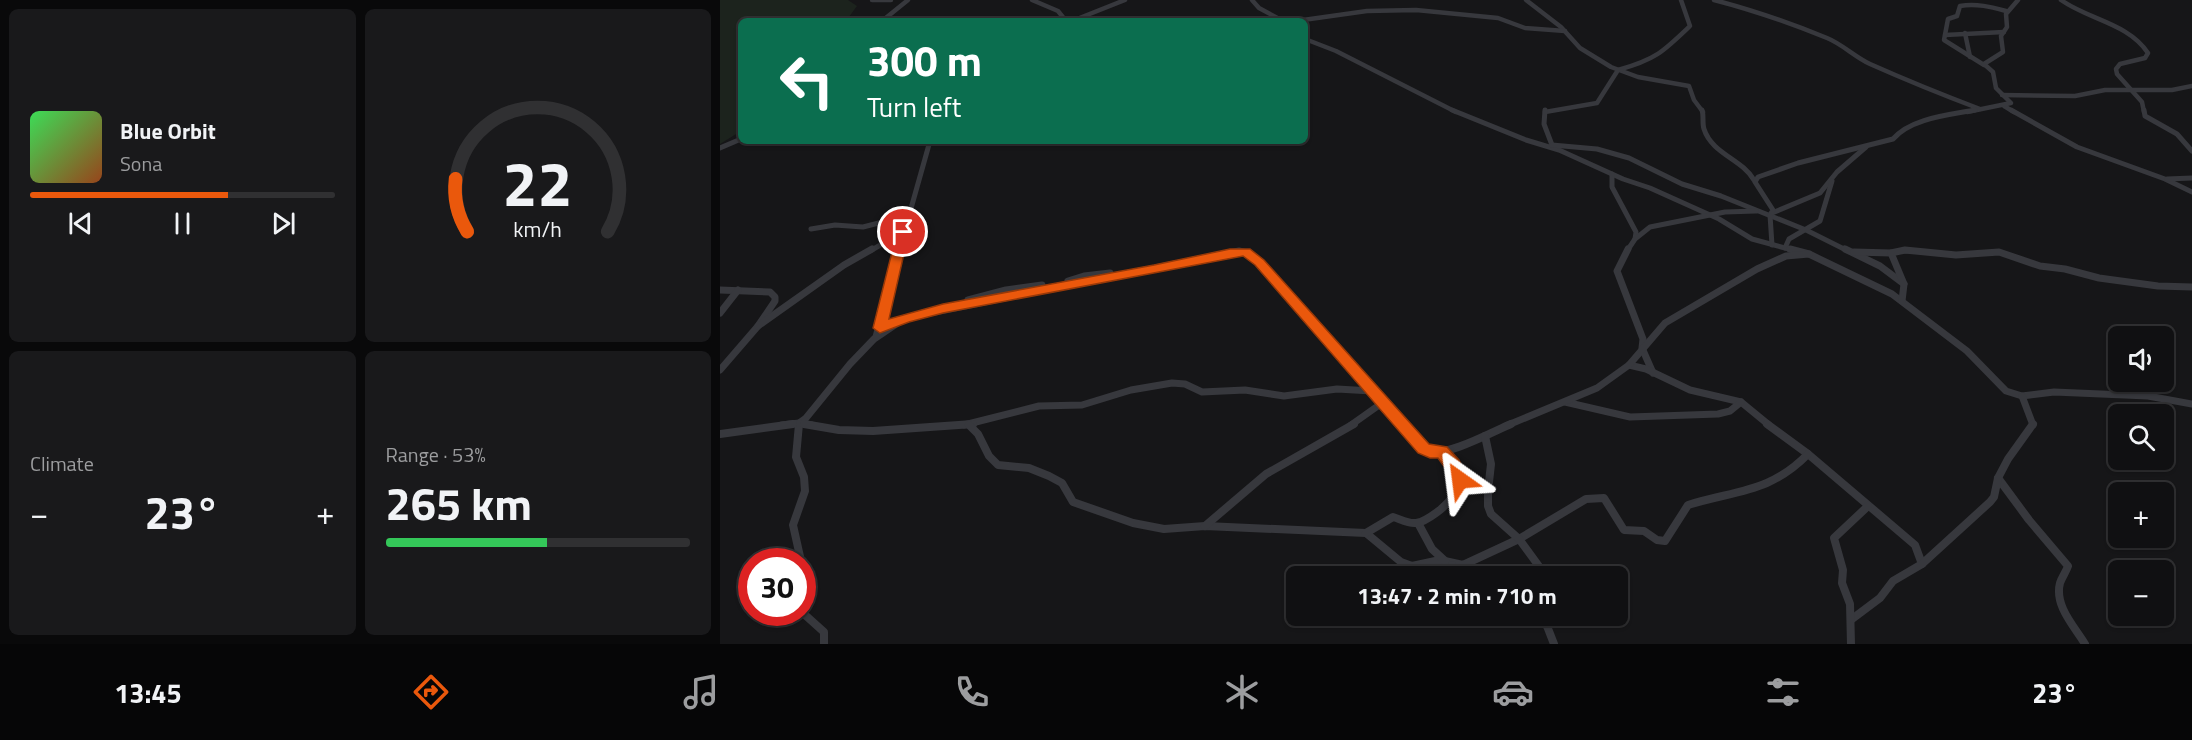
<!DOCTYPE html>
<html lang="en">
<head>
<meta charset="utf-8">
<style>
  :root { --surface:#101012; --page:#19191b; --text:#f1f3f6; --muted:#9c9d9f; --line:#303032; --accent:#ea580c }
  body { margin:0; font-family:"Titillium Web",sans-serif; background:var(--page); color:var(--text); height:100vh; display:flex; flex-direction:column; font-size:22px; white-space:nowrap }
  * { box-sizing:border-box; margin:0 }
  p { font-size:20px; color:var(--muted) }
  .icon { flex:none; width:33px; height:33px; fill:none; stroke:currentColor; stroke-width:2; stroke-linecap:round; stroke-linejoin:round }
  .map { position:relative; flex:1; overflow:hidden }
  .details { display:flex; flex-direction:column; gap:9px; padding:9px; background:#09090a; width:720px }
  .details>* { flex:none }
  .guide { position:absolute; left:18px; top:18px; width:570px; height:126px; border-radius:9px; box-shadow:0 2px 4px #0004,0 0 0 2px var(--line); background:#0b6e4f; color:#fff; overflow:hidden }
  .tools { position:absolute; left:1388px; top:326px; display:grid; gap:12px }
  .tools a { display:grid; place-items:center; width:66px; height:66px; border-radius:9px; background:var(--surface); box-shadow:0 2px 4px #0004,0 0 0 2px var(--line); font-size:30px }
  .speed { position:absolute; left:18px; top:548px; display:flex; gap:12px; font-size:30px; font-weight:700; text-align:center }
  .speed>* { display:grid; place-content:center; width:78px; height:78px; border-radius:50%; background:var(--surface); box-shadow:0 2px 4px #0004,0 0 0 2px var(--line); line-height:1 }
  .speed .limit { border:9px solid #d22; background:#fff; color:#111 }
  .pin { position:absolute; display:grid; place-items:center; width:51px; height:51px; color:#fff; margin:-26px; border:3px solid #fff; border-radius:50%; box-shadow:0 2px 6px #0007 }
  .me { position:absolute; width:66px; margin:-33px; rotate:329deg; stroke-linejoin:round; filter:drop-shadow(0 0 4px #0008) }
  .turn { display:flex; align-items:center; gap:21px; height:126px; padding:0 30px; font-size:27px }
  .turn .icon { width:78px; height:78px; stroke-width:2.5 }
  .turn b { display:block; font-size:42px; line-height:51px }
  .big { font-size:45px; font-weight:700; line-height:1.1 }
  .details .tile { flex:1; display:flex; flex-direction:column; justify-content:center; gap:9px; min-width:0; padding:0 21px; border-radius:9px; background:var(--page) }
  .details .dial { align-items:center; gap:0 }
  .dial svg { height:156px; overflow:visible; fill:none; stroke:var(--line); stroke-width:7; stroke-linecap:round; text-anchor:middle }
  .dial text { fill:var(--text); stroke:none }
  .song { display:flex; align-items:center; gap:18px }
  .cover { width:72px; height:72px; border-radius:9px; background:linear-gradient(135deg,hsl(130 70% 55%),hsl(20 70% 35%)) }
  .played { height:6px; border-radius:3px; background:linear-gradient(90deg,var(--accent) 65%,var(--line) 65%) }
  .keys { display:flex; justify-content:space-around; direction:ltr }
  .heat { display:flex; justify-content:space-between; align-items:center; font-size:33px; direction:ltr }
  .charge { height:9px; border-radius:4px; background:linear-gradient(90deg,#34c759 53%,var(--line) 0) }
  .details .tiles { flex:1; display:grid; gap:9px; grid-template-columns:repeat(2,1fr) }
  .trip { position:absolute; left:566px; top:566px; width:342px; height:60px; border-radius:9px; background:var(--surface); box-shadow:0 2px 4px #0004,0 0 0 2px var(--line); font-weight:700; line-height:60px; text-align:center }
  .tabs { display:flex; height:96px; justify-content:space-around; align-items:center; background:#060607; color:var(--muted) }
  .tabs .icon { width:42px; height:42px }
  .tabs .active { color:var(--accent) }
  .tabs b { font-size:27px; color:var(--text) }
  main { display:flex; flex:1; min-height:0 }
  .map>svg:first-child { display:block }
  .green { fill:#1c231d }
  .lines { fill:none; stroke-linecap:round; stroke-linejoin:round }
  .minor-far3 { stroke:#37383d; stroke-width:4.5 }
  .minor-far2 { stroke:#37383d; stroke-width:5 }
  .minor-far1 { stroke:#37383d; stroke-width:7 }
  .minor { stroke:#37383d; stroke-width:8 }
  .route { fill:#ea580c; stroke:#983908; stroke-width:1.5 }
</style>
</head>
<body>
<main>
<section class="details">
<div class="tiles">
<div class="tile">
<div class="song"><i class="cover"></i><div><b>Blue Orbit</b><p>Sona</p></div></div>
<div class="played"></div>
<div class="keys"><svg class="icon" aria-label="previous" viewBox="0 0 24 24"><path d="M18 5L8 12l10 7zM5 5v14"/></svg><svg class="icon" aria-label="pause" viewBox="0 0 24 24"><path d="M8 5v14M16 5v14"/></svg><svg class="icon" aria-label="next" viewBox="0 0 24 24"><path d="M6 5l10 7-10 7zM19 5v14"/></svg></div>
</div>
<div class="tile dial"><svg viewBox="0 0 100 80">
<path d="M14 69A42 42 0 1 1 86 69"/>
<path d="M14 69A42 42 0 0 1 8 42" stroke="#ea580c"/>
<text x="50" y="56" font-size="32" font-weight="700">22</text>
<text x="50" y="72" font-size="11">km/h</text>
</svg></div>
<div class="tile"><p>Climate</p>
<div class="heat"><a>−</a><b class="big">23°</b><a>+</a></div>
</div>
<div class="tile"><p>Range · 53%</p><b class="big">265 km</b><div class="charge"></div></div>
</div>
</section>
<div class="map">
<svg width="1472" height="644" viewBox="0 0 1472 644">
  <rect width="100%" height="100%" fill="#161618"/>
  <polygon class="green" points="0,0 128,0 137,6 126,21 21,21 21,131 0,144"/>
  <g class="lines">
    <g class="minor-far3">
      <polyline points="152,0 171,0"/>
      <polyline points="312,0 338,11 346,21"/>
      <polyline points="532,0 539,8 563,21"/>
      <polyline points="806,0 841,27 860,48 891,67 918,77 969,86 974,100 983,112"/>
      <path d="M994,0c39,10 76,23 113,38 15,6 28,19 43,26 36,16 73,31 110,45"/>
      <path d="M1341,0c28,20 67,23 87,53l-3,5 -25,6 -4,5 1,5 25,28 2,10"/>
      <polyline points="162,21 188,0"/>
      <polyline points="352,21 405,0"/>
      <polyline points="576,21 647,11 696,10 778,18 805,28 845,31"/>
      <polyline points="1245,33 1250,57"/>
      <polyline points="1225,35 1284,32"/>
      <polyline points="585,39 616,51 736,112"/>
      <path d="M1264,65l-40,-25 4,-21 9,-3 3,-10c16,-3 31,1 46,5"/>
      <polyline points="1282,95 1355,96 1385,90 1452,90 1472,86"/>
      <polyline points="1284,106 1294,112"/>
      <path d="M825,112l52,-9 21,-33c37,-10 45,-18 72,-44l-9,-26"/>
      <polyline points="1247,112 1291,103 1276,88 1273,72 1264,64 1283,52 1281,36 1287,27 1286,14 1298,0"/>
    </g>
    <g class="minor-far2">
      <polyline points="732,110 806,140 839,150 903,179 930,188 999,219 1032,239 1076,251"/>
      <polyline points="825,110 824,124 832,145"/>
      <path d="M982,110c2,6 0,13 2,19 8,25 38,30 50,51"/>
      <polyline points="1291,110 1357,147 1445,179 1472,192"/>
      <polyline points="1424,110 1425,116 1457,134 1472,151"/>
      <polyline points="832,145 877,149 909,158 962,184 1001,196 1086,230 1128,251"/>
      <polyline points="0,148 21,139"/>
      <polyline points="892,174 892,187 916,232 915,239"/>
      <polyline points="1447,179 1472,178"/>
      <polyline points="1052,213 1100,193 1117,172 1146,147"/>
      <polyline points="91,229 115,225 143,227 190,215"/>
      <path d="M1052,245l-2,-30 3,-5 -18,-28 3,-5 40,-14 95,-24c18,-21 56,-24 82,-29"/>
      <polyline points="1065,248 1069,239 1100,221 1112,181"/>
      <polyline points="150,251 183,232"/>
      <polyline points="179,251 210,141"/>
      <polyline points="907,251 915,239 930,227 1005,212 1036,211"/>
      <polyline points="1182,251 1191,251"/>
    </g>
    <g class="minor-far1">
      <polyline points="908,249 897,271 923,339 922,348 933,373"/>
      <polyline points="1070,249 1089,254 1172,294 1247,351 1286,391 1302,396 1334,392 1428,396 1472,404"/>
      <polyline points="1125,249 1160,266 1184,284"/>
      <polyline points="1134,252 1171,253"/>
      <polyline points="348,281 364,276 390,273"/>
      <polyline points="0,290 50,292 55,297 55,301 38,326 0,370"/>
      <polyline points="248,300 286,290 322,285"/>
      <polyline points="1182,301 1184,284 1171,253 1185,250 1236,255 1279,252 1320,266 1345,269 1379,278 1438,286 1472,287"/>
      <polyline points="0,313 18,290"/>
      <polyline points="38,326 124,265 152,249"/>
      <polyline points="156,337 179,249"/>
      <polyline points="909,365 926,369 970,390 1021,402 1049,425"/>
      <polyline points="1302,396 1313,425"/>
      <polyline points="845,402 910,417 998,414 1010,411 1021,402"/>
      <polyline points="62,425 79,423 86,418 130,364 154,339 185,318 519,251 531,254 683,425"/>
      <polyline points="79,425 79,423 92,425"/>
      <polyline points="244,425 319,406 362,405 411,390 452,383 465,384 482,392 525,390 564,396 617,389 652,391"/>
      <polyline points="631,425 662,403"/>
      <polyline points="788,425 877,388 909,365 945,323 1037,269 1066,256 1089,254"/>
    </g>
    <g class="minor">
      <polyline points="79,424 76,457 84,477 85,491 73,525 81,561"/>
      <polyline points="84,424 119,430 153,431 253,424"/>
      <path d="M682,424c7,8 15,22 26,27 17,7 66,-20 83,-27"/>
      <polyline points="1047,424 1088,454 1195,545 1202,564"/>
      <path d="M249,425l9,9 11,22 9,9 31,3 20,8 13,7 11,19 60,21 31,6 41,-3 161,7 35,29 11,4 28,-6 23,5 56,-26 67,-40 18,-1 20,32 20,1 13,9 8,1 23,-36c48,-15 82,-12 120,-51"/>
      <polyline points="0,434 73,424"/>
      <polyline points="765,436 771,464 768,491 768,506 771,514 799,539 821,569 833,576"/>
      <path d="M1278,478l31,42 39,46c-2,6 -6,11 -8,17 -6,23 15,44 25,61"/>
      <polyline points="698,523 712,549 725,561"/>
      <polyline points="485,526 546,474 634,424"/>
      <path d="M646,533l27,-16c7,2 15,7 23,6 9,-1 17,-8 24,-13 26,-22 21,-34 2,-59"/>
      <polyline points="732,565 734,576"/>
      <polyline points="82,579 82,583"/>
      <polyline points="82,606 84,614 104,632 104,644"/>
      <polyline points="811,615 827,626 834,644"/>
      <polyline points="1132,619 1160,598 1173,581 1202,564 1270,502 1274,497 1278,478 1288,459 1313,424"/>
      <polyline points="1131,644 1130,604 1122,583 1123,570 1114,538 1148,506"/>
    </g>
  </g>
  <polygon class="route" points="183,229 189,232 169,319 223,304 434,265 510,249 530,249 544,260 709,444 727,447 739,460 748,480 745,484 740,486 734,484 726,469 718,458 710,458 698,453 535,265 523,256 223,313 189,322 160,333 153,328 177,232"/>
</svg>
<div class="tools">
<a><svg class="icon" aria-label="sound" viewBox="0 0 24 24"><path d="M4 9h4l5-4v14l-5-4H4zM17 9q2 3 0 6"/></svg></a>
<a><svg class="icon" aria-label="search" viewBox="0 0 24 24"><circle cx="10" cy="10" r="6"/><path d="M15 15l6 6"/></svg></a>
<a>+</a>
<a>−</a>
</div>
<div class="speed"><div class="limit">30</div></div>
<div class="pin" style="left:183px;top:232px;background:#d93025"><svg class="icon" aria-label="arrive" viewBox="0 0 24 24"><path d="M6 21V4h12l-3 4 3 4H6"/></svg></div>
<svg class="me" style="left:740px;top:480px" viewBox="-20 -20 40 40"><path d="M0-17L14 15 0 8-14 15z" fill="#ea580c" stroke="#fff" stroke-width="4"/></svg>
<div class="trip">13:47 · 2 min · 710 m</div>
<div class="guide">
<div class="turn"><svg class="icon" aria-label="left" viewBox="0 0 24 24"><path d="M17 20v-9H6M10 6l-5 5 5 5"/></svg><div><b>300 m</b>Turn left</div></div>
</div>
</div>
</main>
<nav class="tabs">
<b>13:45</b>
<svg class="icon active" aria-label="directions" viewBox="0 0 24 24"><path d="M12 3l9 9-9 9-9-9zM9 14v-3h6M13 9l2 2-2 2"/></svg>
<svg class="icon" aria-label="music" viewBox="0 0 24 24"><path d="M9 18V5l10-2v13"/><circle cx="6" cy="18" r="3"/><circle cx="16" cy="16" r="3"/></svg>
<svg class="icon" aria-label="phone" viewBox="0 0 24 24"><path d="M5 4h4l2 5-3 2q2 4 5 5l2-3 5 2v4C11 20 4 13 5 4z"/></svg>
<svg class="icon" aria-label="climate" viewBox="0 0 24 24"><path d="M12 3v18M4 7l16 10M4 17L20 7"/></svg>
<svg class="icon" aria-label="car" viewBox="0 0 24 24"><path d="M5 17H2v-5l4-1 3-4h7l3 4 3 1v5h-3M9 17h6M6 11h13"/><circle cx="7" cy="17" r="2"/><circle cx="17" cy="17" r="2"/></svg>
<svg class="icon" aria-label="filters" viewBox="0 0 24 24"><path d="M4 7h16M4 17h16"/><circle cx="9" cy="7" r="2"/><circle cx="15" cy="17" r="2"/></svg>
<b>23°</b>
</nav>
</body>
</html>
